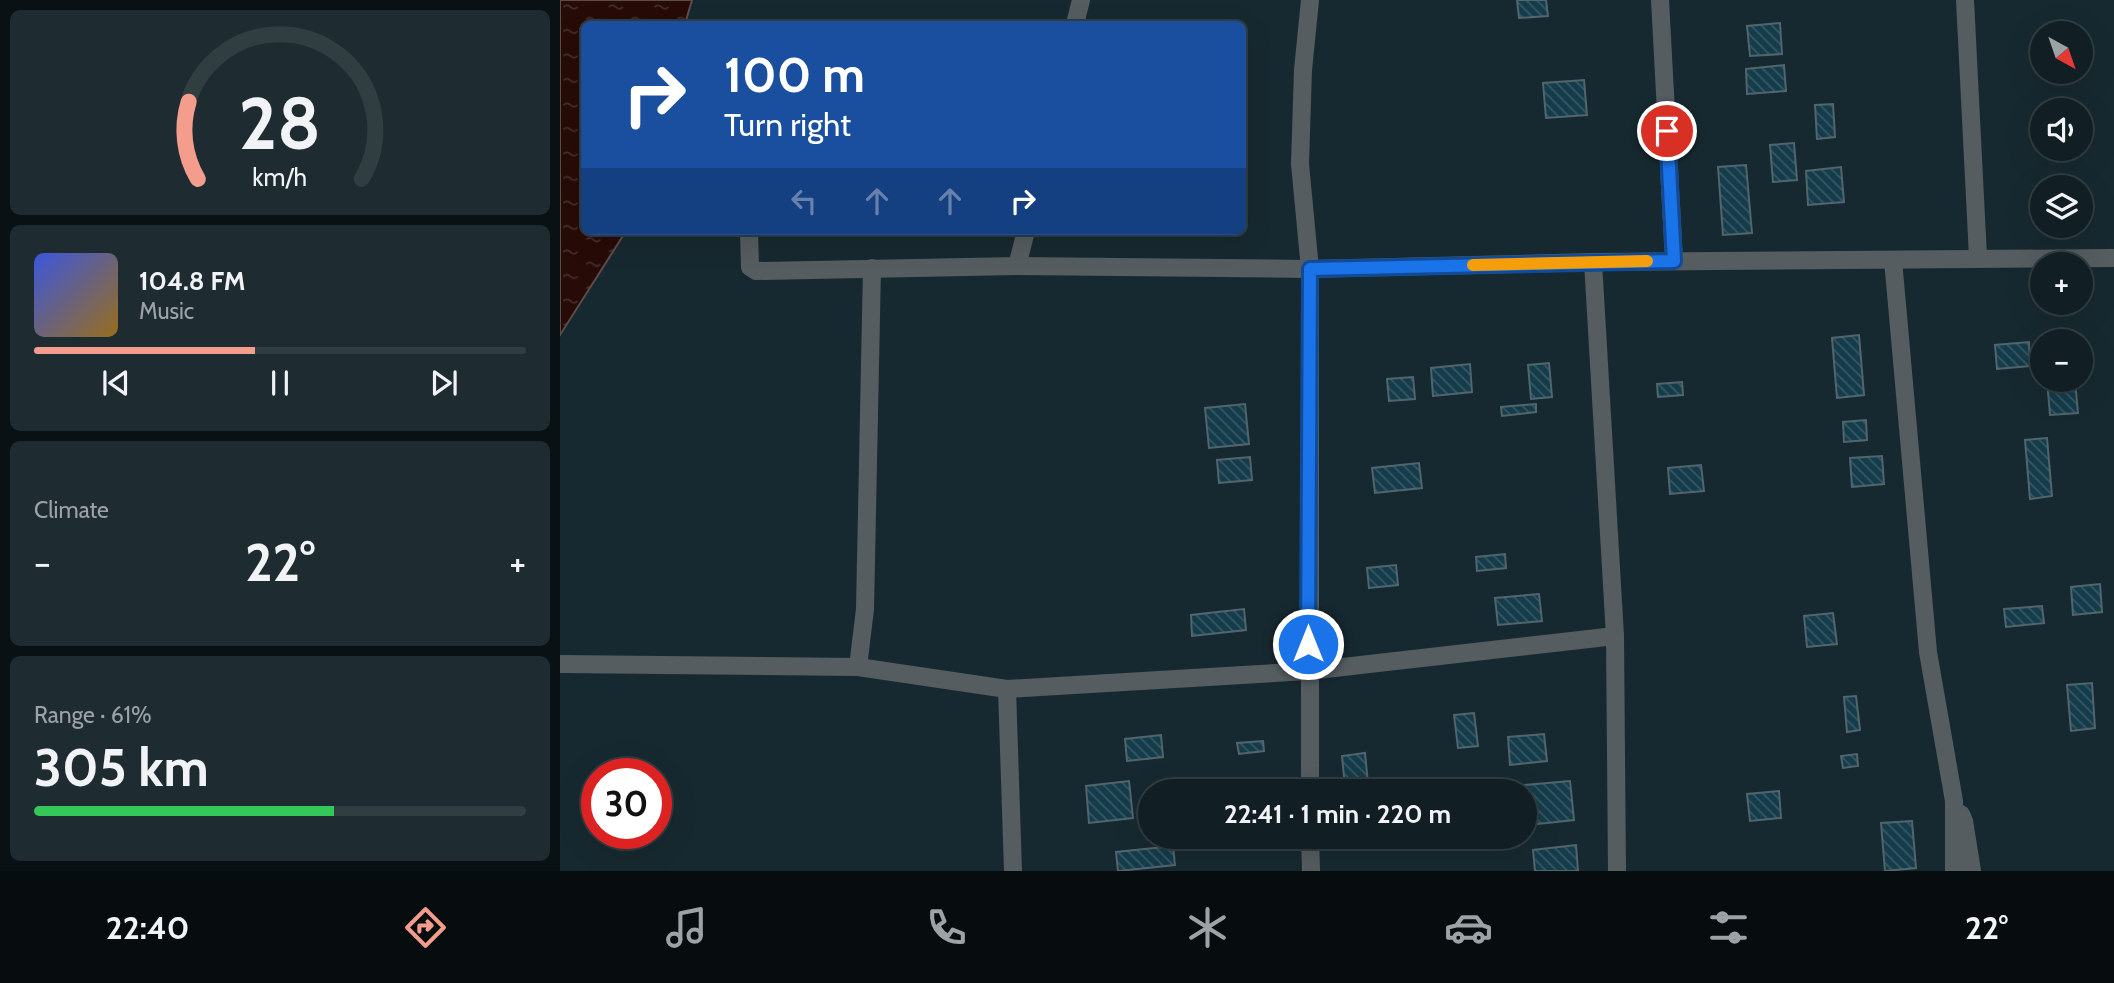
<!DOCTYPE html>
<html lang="en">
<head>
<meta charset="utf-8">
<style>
  :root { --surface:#111f24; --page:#1e2c31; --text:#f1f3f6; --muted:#9ca2a6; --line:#303d41; --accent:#f49d8d }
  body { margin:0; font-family:Cabin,sans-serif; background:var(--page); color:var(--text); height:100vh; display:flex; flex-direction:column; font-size:26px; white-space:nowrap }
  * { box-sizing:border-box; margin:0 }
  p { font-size:23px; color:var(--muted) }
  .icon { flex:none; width:38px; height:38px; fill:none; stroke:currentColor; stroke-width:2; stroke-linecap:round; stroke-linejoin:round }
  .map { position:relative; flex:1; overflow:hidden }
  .sheet { display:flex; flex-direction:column; gap:10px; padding:10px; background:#091114; width:560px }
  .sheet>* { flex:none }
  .hud { position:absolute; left:21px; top:21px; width:665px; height:214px; border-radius:10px; box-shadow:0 7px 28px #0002,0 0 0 2px var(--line); background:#1a4fa0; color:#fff; overflow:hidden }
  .needle { width:46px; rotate:140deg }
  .fabs { position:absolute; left:1470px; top:21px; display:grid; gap:14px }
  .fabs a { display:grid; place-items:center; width:63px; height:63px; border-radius:50%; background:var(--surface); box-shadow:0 7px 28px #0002,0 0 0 2px var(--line); font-size:35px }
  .speed { position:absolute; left:21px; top:758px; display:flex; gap:14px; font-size:35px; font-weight:700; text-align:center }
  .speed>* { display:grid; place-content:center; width:91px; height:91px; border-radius:50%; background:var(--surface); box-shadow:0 7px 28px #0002,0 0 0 2px var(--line); line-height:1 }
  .speed .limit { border:10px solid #d22; background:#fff; color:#111 }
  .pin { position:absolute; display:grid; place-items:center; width:60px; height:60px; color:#fff; margin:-30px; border:4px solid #fff; border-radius:50%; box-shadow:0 2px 7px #0007 }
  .me { position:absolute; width:77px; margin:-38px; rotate:0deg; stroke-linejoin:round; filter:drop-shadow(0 0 5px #0008) }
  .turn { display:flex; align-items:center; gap:24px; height:147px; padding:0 28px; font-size:32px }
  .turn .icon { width:91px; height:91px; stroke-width:2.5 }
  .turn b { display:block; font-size:49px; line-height:60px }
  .lanes { display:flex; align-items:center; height:66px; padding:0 28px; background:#0003; justify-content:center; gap:35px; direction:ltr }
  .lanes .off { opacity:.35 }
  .big { font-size:52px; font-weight:700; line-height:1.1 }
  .sheet .tile { flex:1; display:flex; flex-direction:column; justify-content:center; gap:10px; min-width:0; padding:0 24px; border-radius:10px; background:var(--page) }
  .sheet .dial { align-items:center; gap:0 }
  .dial svg { height:182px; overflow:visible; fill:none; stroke:var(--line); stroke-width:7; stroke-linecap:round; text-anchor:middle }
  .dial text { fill:var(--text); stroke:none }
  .song { display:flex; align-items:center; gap:21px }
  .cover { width:84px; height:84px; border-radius:10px; background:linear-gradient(135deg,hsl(230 70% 55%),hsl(40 70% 35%)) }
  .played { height:7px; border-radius:4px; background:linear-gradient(90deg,var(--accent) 45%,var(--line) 45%) }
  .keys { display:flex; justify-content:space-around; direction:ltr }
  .heat { display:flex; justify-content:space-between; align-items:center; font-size:38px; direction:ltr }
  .charge { height:10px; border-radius:5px; background:linear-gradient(90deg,#34c759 61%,var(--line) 0) }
  .trip { position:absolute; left:578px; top:779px; width:399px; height:70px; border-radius:35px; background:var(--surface); box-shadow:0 7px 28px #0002,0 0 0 2px var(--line); font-weight:700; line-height:70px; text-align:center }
  .tab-bar { display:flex; height:112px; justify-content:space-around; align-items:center; background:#070c0e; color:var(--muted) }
  .tab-bar .icon { width:49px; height:49px }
  .tab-bar .selected { color:var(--accent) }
  .tab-bar b { font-size:32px; color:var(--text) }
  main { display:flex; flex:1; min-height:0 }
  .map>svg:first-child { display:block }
  .water { fill:url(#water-ripples); stroke:#5c4c4a; stroke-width:2 }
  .building { fill:url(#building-back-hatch); stroke:#51656d; stroke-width:2 }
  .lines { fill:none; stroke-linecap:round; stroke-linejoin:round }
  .minor { stroke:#555d61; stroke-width:18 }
  .route-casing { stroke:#114b97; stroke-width:18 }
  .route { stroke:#1a73e8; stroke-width:12 }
  .slow { stroke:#f59e0b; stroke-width:12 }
</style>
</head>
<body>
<main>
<section class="sheet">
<div class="tile dial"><svg viewBox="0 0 100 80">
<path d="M14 69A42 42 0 1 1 86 69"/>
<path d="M14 69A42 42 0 0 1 10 35" stroke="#f49d8d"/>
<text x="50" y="56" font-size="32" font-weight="700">28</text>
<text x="50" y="72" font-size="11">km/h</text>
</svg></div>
<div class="tile">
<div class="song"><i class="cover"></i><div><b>104.8 FM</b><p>Music</p></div></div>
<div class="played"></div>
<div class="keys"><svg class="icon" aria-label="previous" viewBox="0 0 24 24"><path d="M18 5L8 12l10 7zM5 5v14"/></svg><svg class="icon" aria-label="pause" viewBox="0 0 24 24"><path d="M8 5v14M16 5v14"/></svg><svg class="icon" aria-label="next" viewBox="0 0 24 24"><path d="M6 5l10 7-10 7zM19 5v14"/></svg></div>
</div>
<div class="tile"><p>Climate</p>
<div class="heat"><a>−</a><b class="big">22°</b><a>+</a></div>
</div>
<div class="tile"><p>Range · 61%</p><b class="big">305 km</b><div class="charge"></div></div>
</section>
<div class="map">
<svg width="1554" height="871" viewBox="0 0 1554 871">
  <defs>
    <pattern id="water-ripples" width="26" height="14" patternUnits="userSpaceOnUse" patternTransform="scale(1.75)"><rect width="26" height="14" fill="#270b07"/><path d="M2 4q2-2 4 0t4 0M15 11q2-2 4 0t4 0" fill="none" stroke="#462e2b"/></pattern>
    <pattern id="building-back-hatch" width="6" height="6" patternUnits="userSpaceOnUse" patternTransform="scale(1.75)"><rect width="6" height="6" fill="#153c4a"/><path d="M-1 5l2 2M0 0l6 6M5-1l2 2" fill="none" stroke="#365864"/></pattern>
  </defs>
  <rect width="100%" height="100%" fill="#172930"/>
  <polygon class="water" points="0,0 132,0 125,24 24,24 24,231 66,231 0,335"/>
  <g class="building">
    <polygon points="957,0 986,0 988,16 959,18"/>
    <polygon points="1220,23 1222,54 1190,56 1187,26"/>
    <polygon points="1224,65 1226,91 1187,94 1186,69"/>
    <polygon points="1024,80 1027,115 986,118 983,83"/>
    <polygon points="1273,104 1275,137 1257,139 1255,105"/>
    <polygon points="1234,143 1237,180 1213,182 1210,145"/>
    <polygon points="1186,165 1192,233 1163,235 1158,167"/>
    <polygon points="1281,167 1284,202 1248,205 1246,171"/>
    <polygon points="1299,335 1304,395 1277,398 1272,338"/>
    <polygon points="1469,342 1470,366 1437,369 1435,345"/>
    <polygon points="989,363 992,397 971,399 968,365"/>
    <polygon points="910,364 912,392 873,396 871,368"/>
    <polygon points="853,377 855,399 829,401 827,379"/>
    <polygon points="1487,380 1515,380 1518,413 1490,415"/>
    <polygon points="1122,382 1123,395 1098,397 1097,384"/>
    <polygon points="685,404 689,444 649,448 645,408"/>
    <polygon points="976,404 976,412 942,416 941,407"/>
    <polygon points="1306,420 1307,440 1284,442 1283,422"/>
    <polygon points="1487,438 1492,496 1470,499 1465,440"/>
    <polygon points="1322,456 1324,484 1292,487 1290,458"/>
    <polygon points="690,457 692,480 659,483 657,460"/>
    <polygon points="859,463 862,488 815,493 812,468"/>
    <polygon points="1141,465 1144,491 1110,494 1108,468"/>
    <polygon points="945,554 946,568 917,571 916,557"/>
    <polygon points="836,565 838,585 809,588 807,568"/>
    <polygon points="1540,584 1542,612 1513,615 1511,587"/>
    <polygon points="979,594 982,621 938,625 935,598"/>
    <polygon points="1482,606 1484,623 1446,627 1444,609"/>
    <polygon points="684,609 686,630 632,636 631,615"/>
    <polygon points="1273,613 1277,644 1247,647 1244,616"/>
    <polygon points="1532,683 1535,728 1511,731 1507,685"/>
    <polygon points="1296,696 1300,730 1287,732 1284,697"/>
    <polygon points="914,713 918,746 898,748 894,715"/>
    <polygon points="984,734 987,761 950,765 948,737"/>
    <polygon points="601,735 603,757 567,761 565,739"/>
    <polygon points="703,741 704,751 679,754 677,743"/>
    <polygon points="805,753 808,784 785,787 782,756"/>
    <polygon points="1297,754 1298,766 1283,768 1281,756"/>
    <polygon points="569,781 573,818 529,823 526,786"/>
    <polygon points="694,781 695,791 661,791 660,785"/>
    <polygon points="1010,781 1014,820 969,825 965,785"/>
    <polygon points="1219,791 1221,818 1190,821 1187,794"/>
    <polygon points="1352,821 1356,868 1325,871 1321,823"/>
    <polygon points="652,836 691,836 691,838 653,842"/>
    <polygon points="1016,845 1018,871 975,871 973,850"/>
    <polygon points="613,846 615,865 558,871 556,852"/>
  </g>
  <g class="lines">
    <g class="minor">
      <polyline points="1100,0 1114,261"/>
      <polyline points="1405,0 1418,257"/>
      <polyline points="515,24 521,0"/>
      <polyline points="189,231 190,267 196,271 457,266 750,269 1033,262 1554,258"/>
      <polyline points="1333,260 1368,652 1394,801 1394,871"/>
      <polyline points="1033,262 1055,636 1057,871"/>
      <polyline points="457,266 466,231"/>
      <polyline points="0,664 298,667 447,689 748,671 1055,636"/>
      <polyline points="298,667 305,609 312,268"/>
      <polyline points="447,689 453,871"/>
      <polyline points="750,791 750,269 740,164 743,70 750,0"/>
      <polyline points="1401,814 1404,821 1412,871"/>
      <polyline points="750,836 751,871"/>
    </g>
  </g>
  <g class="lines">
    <defs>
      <polyline id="route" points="748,644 750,269 1114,261 1107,131"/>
    </defs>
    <use href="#route" class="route-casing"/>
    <use href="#route" class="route"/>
    <polyline class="slow" points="913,265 1087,261"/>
  </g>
</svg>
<div class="fabs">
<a><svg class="needle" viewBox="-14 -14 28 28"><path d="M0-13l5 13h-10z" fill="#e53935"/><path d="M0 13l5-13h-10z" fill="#9ca2a6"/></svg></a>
<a><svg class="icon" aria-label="sound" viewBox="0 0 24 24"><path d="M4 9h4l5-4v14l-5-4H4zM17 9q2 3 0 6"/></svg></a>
<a><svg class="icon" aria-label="layers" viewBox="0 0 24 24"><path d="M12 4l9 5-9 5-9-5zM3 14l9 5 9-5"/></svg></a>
<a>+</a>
<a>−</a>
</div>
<div class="speed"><div class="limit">30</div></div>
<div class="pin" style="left:1107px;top:131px;background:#d93025"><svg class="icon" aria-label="arrive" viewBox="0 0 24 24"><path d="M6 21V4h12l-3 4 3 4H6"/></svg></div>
<svg class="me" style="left:748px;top:644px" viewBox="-20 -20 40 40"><circle r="17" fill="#1a73e8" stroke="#fff" stroke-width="3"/><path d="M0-11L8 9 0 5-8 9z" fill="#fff"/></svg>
<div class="trip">22:41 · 1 min · 220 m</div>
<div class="hud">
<div class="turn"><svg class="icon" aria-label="right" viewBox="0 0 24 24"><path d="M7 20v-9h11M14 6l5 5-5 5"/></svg><div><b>100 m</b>Turn right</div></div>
<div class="lanes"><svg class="icon off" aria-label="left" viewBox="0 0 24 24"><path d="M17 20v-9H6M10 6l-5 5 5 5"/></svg><svg class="icon off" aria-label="ahead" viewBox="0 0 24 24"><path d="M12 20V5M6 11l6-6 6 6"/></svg><svg class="icon off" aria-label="ahead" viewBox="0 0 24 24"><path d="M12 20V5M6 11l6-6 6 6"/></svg><svg class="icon" aria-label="right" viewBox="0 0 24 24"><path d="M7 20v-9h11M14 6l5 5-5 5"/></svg></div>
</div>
</div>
</main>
<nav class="tab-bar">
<b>22:40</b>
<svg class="icon selected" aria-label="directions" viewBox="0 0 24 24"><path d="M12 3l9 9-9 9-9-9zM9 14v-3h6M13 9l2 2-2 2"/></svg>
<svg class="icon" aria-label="music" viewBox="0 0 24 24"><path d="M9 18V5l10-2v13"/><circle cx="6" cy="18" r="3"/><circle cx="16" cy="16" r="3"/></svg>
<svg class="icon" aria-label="phone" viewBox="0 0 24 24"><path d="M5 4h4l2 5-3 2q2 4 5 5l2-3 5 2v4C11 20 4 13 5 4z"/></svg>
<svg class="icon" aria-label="climate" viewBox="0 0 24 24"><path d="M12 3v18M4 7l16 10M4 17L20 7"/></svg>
<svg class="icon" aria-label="car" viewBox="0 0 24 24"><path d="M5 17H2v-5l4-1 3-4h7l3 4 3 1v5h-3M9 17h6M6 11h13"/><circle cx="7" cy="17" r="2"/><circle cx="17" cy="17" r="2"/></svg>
<svg class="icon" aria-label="filters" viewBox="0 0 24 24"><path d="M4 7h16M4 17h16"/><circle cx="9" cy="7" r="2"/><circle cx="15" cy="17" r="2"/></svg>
<b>22°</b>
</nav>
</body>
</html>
